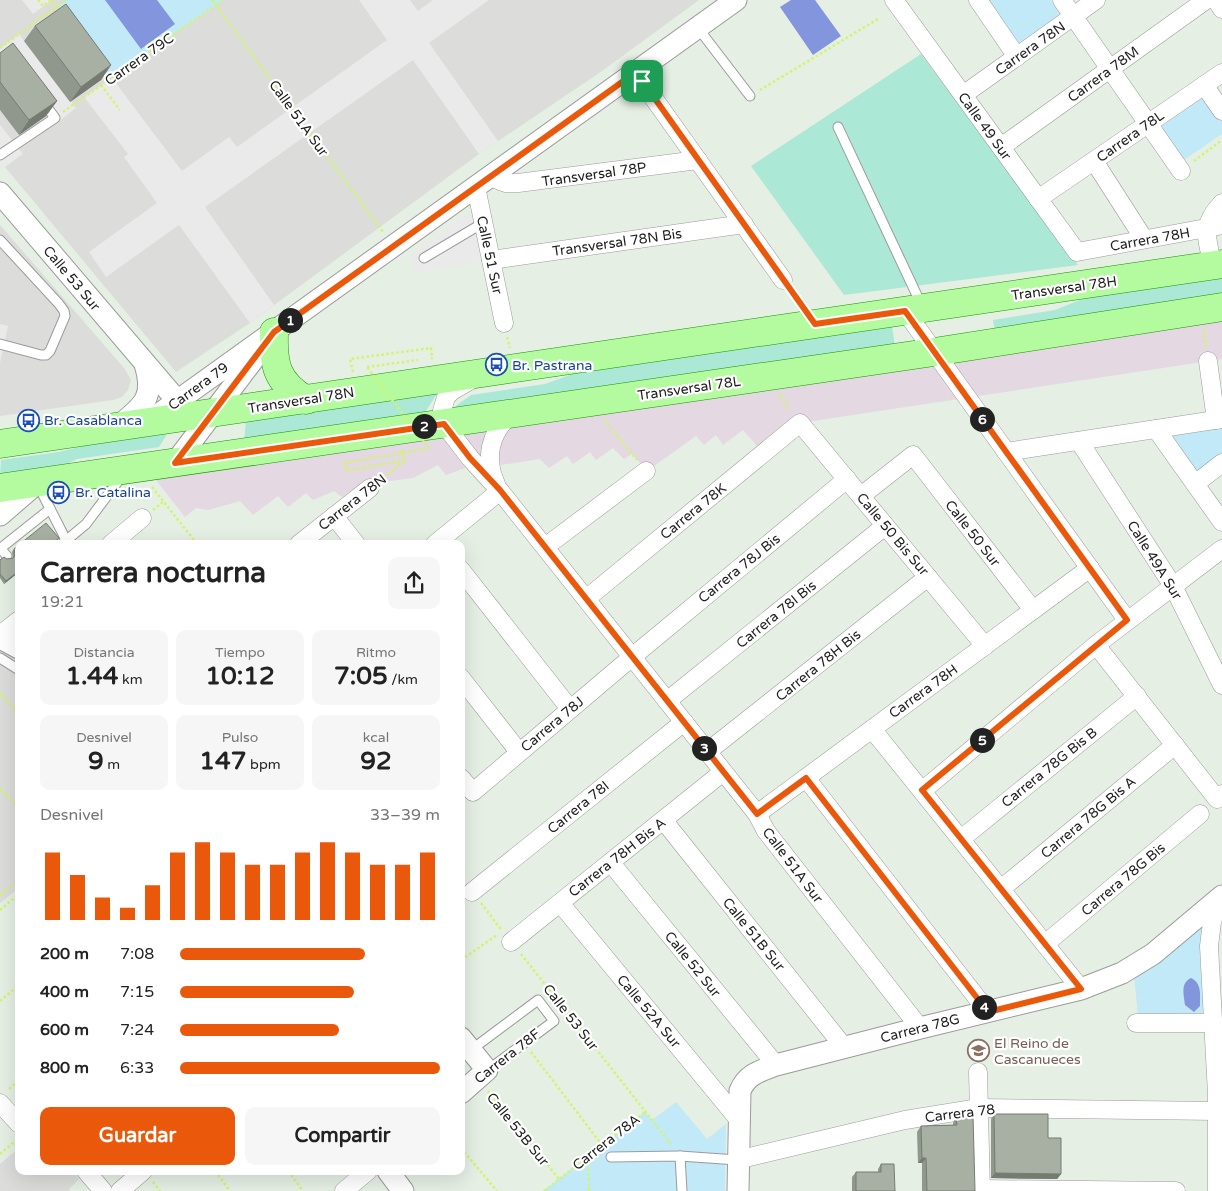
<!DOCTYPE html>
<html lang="es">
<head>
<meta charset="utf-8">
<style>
  body { margin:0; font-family:"Varela Round",sans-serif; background:#f6f6f6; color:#222; height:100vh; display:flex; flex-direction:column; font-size:19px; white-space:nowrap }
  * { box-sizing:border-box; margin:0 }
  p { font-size:16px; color:#767676 }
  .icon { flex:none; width:28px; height:28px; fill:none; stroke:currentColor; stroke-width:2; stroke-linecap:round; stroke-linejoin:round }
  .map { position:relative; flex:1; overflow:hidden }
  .sheet { position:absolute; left:15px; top:540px; width:450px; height:635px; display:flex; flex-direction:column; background:#fff; border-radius:10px; box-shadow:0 5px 20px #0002 }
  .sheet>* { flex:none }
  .pin { position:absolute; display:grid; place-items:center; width:42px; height:42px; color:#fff; margin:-21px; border-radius:10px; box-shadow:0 2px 8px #0006 }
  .km { position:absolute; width:25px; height:25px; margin:-12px; border-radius:50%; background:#222; color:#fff; font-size:14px; line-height:25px; text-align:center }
  .round { display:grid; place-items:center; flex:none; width:52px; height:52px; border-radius:10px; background:#f6f6f6 }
  .headline { display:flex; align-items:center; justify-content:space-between; height:85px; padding:0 25px }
  h1 { font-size:28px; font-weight:700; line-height:38px }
  .metrics { display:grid; grid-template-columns:repeat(3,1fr); gap:8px; height:85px; padding:5px 25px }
  .metrics div { display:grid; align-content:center; border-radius:10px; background:#f6f6f6; text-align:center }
  .metrics b { font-size:25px; font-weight:700 }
  .metrics small { font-size:14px; font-weight:400 }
  .metrics p { font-size:14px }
  .chart { height:140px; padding:10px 25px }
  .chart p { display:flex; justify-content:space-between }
  .chart svg { width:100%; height:90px; margin-top:5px; stroke:#ea580c; stroke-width:6 }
  .action { display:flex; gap:10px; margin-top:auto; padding:10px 25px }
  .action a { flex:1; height:58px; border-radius:10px; background:#ea580c; color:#fff; font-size:20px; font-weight:700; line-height:58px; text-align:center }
  .action a+a { background:#f6f6f6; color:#222 }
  ul { padding:0 25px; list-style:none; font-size:16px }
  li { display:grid; grid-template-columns:80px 60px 1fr; align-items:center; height:38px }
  li i { height:12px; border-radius:6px; background:#ea580c }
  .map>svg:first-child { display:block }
</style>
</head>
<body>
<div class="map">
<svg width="1222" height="1191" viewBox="0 0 1222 1191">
  <rect width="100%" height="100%" fill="#e5efe4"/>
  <!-- residential -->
  <g fill="#dcdcdb">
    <path d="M0 0H66L112 78 223 0H699L602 71 479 154 250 323 176 372 5 167 22 154 0 125Z"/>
    <path d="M0 225 124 368 131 380 128 390 122 397 113 400 0 416Z"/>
    <path d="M0 648 19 658V888L0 903Z"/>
    <path d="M19 1148V1171H72L79 1179 69 1189 70 1191H0V1164Z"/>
  </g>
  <!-- grass -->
  <g fill="#abe8d5">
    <path d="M921 54 1078 265 844 295 751 166Z"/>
    <path d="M1222 275V299L995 334 993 320 1055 310 1090 296Z"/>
    <path d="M892 326 895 347 453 408 471 395 545 384 595 366Z"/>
    <path d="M440 389 424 414 244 442 246 421Z"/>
    <path d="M167 434 159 447 77 459 58 468 0 477 1 460 59 452 83 446Z"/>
  </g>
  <!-- park -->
  <g fill="#c1e9f8">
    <path d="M66 0H223L112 78 114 81 58 6Z"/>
    <path d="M984 0H1051L1064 19 1019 50Z"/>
    <path d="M1203 94 1222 121V134L1184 160 1159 124Z"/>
    <path d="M1222 424V455L1196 474 1167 434Z"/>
    <path d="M1205 920C1197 951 1202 982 1205 1013L1138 1015 1134 976Z"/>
    <path d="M676 1102 707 1139 726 1124 725 1191H543L645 1112 652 1120Z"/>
  </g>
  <!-- pitch -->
  <g fill="#8395dc">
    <path d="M105 0H157L175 24 141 49Z"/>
    <path d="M791 0H815L841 36 813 55 780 7Z"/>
    <path d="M1191 978C1202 983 1200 995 1200 1006L1194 1012 1185 1005C1184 995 1180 983 1191 978Z"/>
  </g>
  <!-- parking -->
  <g fill="#eaeaea">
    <path d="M22 0H52L33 14Z"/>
    <path d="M359 0H410L418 11 433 0H489L429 43 498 141 479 154 413 60 205 207 274 305 250 323 179 225 106 277 89 252 157 203 124 157 128 154 84 97 112 78 182 171 229 137 237 147 387 40Z"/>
    <path d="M19 34 76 108 54 125 0 54V48Z"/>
    <path d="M0 125 23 154 0 170Z"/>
    <path d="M476 209 485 261 416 273 410 255Z"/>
    <path d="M0 324 8 326 0 363Z"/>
  </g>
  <!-- plaza -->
  <g fill="#e4d8e2">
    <path d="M1222 313V359L800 423H791L757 446 743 430 723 445 716 435 704 445 696 436 647 471 632 454 624 459 613 448 596 460 590 452 573 464 567 456 549 468 540 459 501 465 496 451 506 425Z"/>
    <path d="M487 424 482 463 456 428Z"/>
    <path d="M440 433 465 468 446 475 438 465 413 478 359 485 342 497 334 491 313 500 306 493 288 507 278 496 253 515 240 501 208 510 196 508 185 517 152 475Z"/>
  </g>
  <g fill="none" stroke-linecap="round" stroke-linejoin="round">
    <defs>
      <g id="service">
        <path d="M698 28 750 96"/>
        <path d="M838 127 921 304"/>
        <path d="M0 155 55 118 44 103"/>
        <path d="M0 240 59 304 64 311 65 316 50 351 46 355H41L0 344"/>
        <path d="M424 258 483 223"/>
        <path d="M39 487 66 540"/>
        <path d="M62 544 86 524 122 476"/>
        <path d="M0 548 7 556"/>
        <path d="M1 548 50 509"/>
        <path d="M0 658 19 670"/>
        <path d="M471 1050 538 1000 554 1021 488 1070"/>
        <path d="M680 1156 682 1191"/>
        <path d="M611 1157 680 1156 737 1160"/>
      </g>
      <g id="minor">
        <path d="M894 0 1077 252 1222 225"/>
        <path d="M978 0 1017 57"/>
        <path d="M1062 0 1181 171"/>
        <path d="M1216 0 1222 9"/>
        <path d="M635 72 783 280"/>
        <path d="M1204 85 1222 111"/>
        <path d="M963 95 1096 0"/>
        <path d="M1001 147 1206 0"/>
        <path d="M1094 161 1144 239"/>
        <path d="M490 177 506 183H518L698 160"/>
        <path d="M476 187 504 323"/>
        <path d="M1038 199 1222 73"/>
        <path d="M491 260 744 224"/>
        <path d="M1213 266C1207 238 1200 226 1222 203"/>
        <path d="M905 311 1127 620"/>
        <path d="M1208 361 1216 420"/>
        <path d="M473 379 452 391 446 397 442 411 444 424 470 458 500 491 757 814 766 831 920 1028"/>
        <path d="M1156 429 1222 522"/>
        <path d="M1079 441 1173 586 1222 685"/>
        <path d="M1006 452 1222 419"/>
        <path d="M496 484C484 458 490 433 511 414"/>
        <path d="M1195 484 1222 463"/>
        <path d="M861 496 913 455 1033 610"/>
        <path d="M334 516 356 544"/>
        <path d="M111 544 142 518"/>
        <path d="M299 544 370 488"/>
        <path d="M435 544 500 491"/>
        <path d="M545 547 646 471"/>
        <path d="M461 570 570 709"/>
        <path d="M586 599 800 423 985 646"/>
        <path d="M0 635 19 620"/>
        <path d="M1096 645 1217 799 1222 794"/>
        <path d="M461 678 519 752"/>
        <path d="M667 701 885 526"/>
        <path d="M872 729 1081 989"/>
        <path d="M707 752 928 577"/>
        <path d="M461 778 473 792 632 657 847 479"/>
        <path d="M806 778 988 1012"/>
        <path d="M922 791 1096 645 1222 549"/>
        <path d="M757 814 1090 568"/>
        <path d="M664 821 844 1047"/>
        <path d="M961 839 1137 696"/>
        <path d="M611 863 776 1065"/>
        <path d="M1001 889 1175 745"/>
        <path d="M472 892 684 722"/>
        <path d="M560 903 739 1120"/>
        <path d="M511 942 723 772"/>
        <path d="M1045 944 1200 814"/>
        <path d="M1136 1023H1214"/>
        <path d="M978 1072 981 1191"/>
        <path d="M0 1103 19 1124"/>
        <path d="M737 1160 905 1120 979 1108 1217 1111"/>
        <path d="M86 1171 103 1191"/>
        <path d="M981 1189 1176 1191"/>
        <path d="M120 1191 143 1171"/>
        <path d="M344 1191 368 1171"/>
        <path d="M1217 1191V1094L1209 946 1212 922 1220 898"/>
      </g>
      <g id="tertiary">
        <path d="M0 193 186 411"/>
        <path d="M148 422 736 0"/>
        <path d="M116 428C142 407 156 399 145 364"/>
        <path d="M175 463 262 348"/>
        <path d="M0 515 37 483"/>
        <path d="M0 638 19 648"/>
        <path d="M461 1038 487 1070 461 1093"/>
        <path d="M388 1171 403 1191"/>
        <path d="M738 1191 740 1091C747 1074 760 1071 776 1065L920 1028 1081 989 1122 973 1153 954 1222 896"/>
      </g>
      <g id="primary">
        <path d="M274 332C273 364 276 382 306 400"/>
        <path d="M0 444 1222 264"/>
        <path d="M0 488 934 352 1222 307"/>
      </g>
    </defs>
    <!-- service casing -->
    <use href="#service" stroke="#9b9b9b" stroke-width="11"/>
    <!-- minor casing -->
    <use href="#minor" stroke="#9b9b9b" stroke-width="19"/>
    <!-- tertiary casing -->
    <use href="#tertiary" stroke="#9b9b9b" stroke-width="23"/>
    <!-- primary casing -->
    <use href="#primary" stroke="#189403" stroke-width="29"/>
    <!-- path -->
    <g stroke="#cff66d" stroke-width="2.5" stroke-dasharray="2.5 2.5" stroke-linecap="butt">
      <path d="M38 0 43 6 51 0 60 12"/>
      <path d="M212 0 383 232"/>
      <path d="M0 48 66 0"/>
      <path d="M101 85 120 110"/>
      <path d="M760 90 878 19"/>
      <path d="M63 112 223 0"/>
      <path d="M1194 161 1222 140"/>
      <path d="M791 291 801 305"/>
      <path d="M1204 330 1206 347"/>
      <path d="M507 337 510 348"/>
      <path d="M367 367 418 360"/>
      <path d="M353 372 350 359 431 348 432 358H431"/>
      <path d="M779 394 790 410"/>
      <path d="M604 420 637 460"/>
      <path d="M401 450 405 460"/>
      <path d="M344 463 346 471 405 460"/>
      <path d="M383 478 404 461"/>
      <path d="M152 487 197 544"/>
      <path d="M153 510 163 502"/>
      <path d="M0 693 19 714"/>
      <path d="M0 788 19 809"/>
      <path d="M0 895 19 879"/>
      <path d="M481 903 502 931"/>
      <path d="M0 910 19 894"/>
      <path d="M521 954 671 1144"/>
      <path d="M461 960 497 935"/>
      <path d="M0 1001 19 985"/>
      <path d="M531 1052 602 1145"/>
      <path d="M9 1089 19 1080"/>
      <path d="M488 1091 559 1179"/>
      <path d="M461 1148 497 1191"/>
      <path d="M0 1154 18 1139"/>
      <path d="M215 1171 230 1191"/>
      <path d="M288 1171 303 1191"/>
      <path d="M153 1182 160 1191"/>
      <path d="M544 1191 645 1112"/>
      <path d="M589 1191 588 1157H600"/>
    </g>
    <!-- service -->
    <use href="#service" stroke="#fff" stroke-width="9"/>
    <!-- minor -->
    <use href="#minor" stroke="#fff" stroke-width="18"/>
    <!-- tertiary -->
    <use href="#tertiary" stroke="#fff" stroke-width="21"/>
    <!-- primary -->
    <use href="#primary" stroke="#b4fa9e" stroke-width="28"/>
    <!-- path-bridge -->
    <path stroke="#cff66d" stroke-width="2.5" stroke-dasharray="2.5 2.5" stroke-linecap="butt" d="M344 463 429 448 367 367"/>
  </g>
  <!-- wall -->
  <g fill="#90978c">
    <path d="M35 26 111 65 101 80 70 102 24 41Z"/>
    <path d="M0 53 57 101 46 116 19 135 0 110Z"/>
    <path d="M14 549 19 572 4 584 0 578V560L12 558H13L12 552Z"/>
    <path d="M994 1114 1048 1138 1061 1174 1057 1179 991 1178V1119Z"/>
    <path d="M956 1117 975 1191H922V1163H918L917 1132 921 1126 953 1125V1123Z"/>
    <path d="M881 1164 895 1191H852V1177L856 1172H878V1169Z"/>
  </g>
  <!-- shaded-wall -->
  <g fill="#767b72">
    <path d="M111 65 101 80 70 102 81 87Z"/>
    <path d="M57 101 46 116 19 135 29 120Z"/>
    <path d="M19 571V572L4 584 6 581Z"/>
    <path d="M922 1158H926L922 1163H918Z"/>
    <path d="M995 1173 1061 1174 1057 1179 991 1178Z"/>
  </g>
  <!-- building -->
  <g fill="#a8b0a3" stroke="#767b72">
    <path d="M66 4 111 65 81 87 35 26Z"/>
    <path d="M13 43 57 101 29 120 0 82V53Z"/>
    <path d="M46 523 59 538 52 544H20Z"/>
    <path d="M19 545V571L6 581 0 574V560L4 557 7 559 13 558 15 555 14 549Z"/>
    <path d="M994 1114H1048V1138H1061V1174L995 1173Z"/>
    <path d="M973 1115 975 1191H927L926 1158H922L921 1126 957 1125 956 1117Z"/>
    <path d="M881 1164H894L895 1191H856V1172H881Z"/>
  </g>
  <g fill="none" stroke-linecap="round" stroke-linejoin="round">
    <defs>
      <path id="route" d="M636 72 815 324 905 311 1127 620 922 790 1081 989 988 1012 806 778 757 814 500 490 470 458 444 424 175 463 274 332Z"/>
    </defs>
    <!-- route casing -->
    <use href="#route" stroke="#fff" stroke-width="10"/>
    <!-- route -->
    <use href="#route" stroke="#ea580c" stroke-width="6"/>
  </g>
  <!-- icons -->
  <defs>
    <symbol id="bus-ring" viewBox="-11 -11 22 22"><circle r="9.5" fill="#fff" stroke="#1a4fb4" stroke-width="1.5"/><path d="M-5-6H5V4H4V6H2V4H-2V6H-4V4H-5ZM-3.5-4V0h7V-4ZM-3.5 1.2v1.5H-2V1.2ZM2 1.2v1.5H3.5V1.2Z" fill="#1a4fb4"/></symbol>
    <symbol id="university-ring" viewBox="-11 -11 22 22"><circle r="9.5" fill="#fff" stroke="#8d6e63" stroke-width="1.5"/><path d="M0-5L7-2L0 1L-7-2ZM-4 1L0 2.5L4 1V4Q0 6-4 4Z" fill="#8d6e63"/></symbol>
  </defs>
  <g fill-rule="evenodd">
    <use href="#bus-ring" x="484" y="352" width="25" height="25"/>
    <use href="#bus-ring" x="16" y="408" width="25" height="25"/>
    <use href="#bus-ring" x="46" y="480" width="25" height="25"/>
    <use href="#university-ring" x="966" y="1038" width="25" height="25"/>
  </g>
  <g text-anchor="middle" stroke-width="4.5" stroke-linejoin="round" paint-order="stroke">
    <!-- street labels -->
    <g font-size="14" fill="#1e1e1e" stroke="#fff">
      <text transform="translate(1030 48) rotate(-35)" y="5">Carrera 78N</text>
      <text transform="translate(139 59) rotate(-35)" y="5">Carrera 79C</text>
      <text transform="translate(1103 74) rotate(-36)" y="5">Carrera 78M</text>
      <text transform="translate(299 118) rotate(54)" y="5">Calle 51A Sur</text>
      <text transform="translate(985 126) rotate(54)" y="5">Calle 49 Sur</text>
      <text transform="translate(1130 136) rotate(-35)" y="5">Carrera 78L</text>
      <text transform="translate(594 174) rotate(-8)" y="5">Transversal 78P</text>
      <text transform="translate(1150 239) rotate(-10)" y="5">Carrera 78H</text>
      <text transform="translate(617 242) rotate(-8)" y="5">Transversal 78N Bis</text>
      <text transform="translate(490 255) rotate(78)" y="5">Calle 51 Sur</text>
      <text transform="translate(72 278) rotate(50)" y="5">Calle 53 Sur</text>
      <text transform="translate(1064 288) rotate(-8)" y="5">Transversal 78H</text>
      <text transform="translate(198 386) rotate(-36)" y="5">Carrera 79</text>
      <text transform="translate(689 388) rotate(-8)" y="5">Transversal 78L</text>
      <text transform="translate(301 400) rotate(-9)" y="5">Transversal 78N</text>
      <text transform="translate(352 502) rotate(-38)" y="5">Carrera 78N</text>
      <text transform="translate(693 511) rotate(-39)" y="5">Carrera 78K</text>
      <text transform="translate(973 533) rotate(52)" y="5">Calle 50 Sur</text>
      <text transform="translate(893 534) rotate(50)" y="5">Calle 50 Bis Sur</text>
      <text transform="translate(1155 560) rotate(58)" y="5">Calle 49A Sur</text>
      <text transform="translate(739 568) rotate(-39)" y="5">Carrera 78J Bis</text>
      <text transform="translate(776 614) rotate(-39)" y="5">Carrera 78I Bis</text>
      <text transform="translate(818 665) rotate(-39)" y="5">Carrera 78H Bis</text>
      <text transform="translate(923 691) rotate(-36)" y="5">Carrera 78H</text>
      <text transform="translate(552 724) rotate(-40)" y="5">Carrera 78J</text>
      <text transform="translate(1049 767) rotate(-39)" y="5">Carrera 78G Bis B</text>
      <text transform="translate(578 807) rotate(-39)" y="5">Carrera 78I</text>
      <text transform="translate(1088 817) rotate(-40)" y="5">Carrera 78G Bis A</text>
      <text transform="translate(617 857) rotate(-38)" y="5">Carrera 78H Bis A</text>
      <text transform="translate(793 865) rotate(53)" y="5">Calle 51A Sur</text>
      <text transform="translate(1123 879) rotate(-40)" y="5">Carrera 78G Bis</text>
      <text transform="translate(754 934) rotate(51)" y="5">Calle 51B Sur</text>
      <text transform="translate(693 964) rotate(51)" y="5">Calle 52 Sur</text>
      <text transform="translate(649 1011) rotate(50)" y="5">Calle 52A Sur</text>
      <text transform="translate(571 1017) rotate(52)" y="5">Calle 53 Sur</text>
      <text transform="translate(920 1028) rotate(-14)" y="5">Carrera 78G</text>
      <text transform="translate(507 1056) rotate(-38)" y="5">Carrera 78F</text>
      <text transform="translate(960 1113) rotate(-7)" y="5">Carrera 78</text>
      <text transform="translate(518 1129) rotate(51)" y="5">Calle 53B Sur</text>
      <text transform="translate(606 1142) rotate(-38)" y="5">Carrera 78A</text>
    </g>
    <!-- transit labels -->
    <g font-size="14" fill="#164399" stroke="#fff" text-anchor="start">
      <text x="512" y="370">Br. Pastrana</text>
      <text x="44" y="425">Br. Casablanca</text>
      <text x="75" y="497">Br. Catalina</text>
    </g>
    <!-- education labels -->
    <g font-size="14" fill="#785e54" stroke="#fff" text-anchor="start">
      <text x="994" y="1048">El Reino de<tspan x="994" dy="16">Cascanueces</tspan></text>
    </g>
  </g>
</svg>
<div class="pin" style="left:642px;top:81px;background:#1e9e55"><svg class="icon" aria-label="arrive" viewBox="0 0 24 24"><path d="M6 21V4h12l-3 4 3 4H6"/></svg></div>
<b class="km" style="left:290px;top:320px">1</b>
<b class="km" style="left:424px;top:426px">2</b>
<b class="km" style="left:704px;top:748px">3</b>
<b class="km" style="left:984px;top:1007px">4</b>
<b class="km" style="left:982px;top:740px">5</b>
<b class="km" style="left:982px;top:419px">6</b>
<section class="sheet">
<div class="headline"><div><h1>Carrera nocturna</h1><p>19:21</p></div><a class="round"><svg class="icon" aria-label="share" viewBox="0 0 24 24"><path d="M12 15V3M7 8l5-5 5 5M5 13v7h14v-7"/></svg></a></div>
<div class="metrics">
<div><p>Distancia</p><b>1.44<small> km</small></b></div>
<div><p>Tiempo</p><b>10:12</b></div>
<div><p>Ritmo</p><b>7:05<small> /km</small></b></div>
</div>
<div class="metrics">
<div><p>Desnivel</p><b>9<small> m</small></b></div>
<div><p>Pulso</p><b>147<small> bpm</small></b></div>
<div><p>kcal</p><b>92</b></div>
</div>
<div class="chart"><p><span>Desnivel</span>33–39 m</p>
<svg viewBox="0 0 160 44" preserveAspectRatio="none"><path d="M5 44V11M15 44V22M25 44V33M35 44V38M45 44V27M55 44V11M65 44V6M75 44V11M85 44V17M95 44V17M105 44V11M115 44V6M125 44V11M135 44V17M145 44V17M155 44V11"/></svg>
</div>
<ul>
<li><b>200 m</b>7:08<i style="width:71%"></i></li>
<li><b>400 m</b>7:15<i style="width:67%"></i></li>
<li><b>600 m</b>7:24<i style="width:61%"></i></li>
<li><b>800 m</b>6:33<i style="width:100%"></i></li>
</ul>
<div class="action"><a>Guardar</a><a>Compartir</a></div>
</section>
</div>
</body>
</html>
